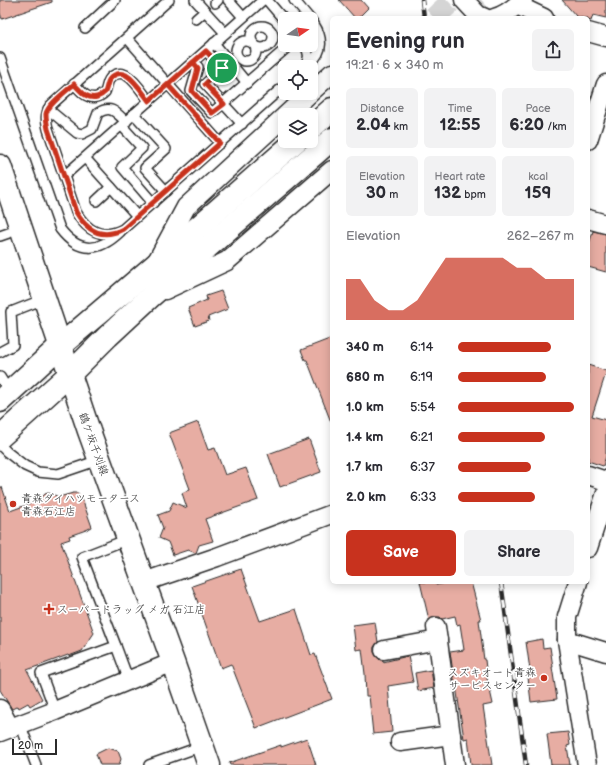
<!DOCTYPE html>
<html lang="en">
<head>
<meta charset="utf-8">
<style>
  body { margin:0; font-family:"Balsamiq Sans","Klee One",sans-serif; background:#f2f2f3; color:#2b2b33; height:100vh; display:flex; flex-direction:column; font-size:15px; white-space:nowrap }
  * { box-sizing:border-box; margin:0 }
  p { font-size:13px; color:#7c7c81 }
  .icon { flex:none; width:22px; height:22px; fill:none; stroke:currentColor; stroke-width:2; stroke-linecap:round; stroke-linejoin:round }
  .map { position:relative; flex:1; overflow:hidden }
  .panel { position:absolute; left:330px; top:16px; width:260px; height:568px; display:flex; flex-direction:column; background:#fff; border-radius:6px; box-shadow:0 2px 10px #0003 }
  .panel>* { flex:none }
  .needle { width:26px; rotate:77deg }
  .tools { position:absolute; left:278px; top:12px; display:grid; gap:8px }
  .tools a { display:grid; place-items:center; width:40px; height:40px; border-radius:6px; background:#fff; box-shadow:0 2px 10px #0003; font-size:20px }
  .scale { position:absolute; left:12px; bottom:10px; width:45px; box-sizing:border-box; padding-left:4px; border:2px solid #2b2b2b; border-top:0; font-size:11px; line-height:14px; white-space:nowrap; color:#2b2b2b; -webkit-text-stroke:3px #fff; paint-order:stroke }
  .pin { position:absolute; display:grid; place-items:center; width:34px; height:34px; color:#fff; margin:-17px; border:2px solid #fff; border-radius:50%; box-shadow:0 1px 4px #0007 }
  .round { display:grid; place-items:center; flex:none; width:42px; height:42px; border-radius:6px; background:#f2f2f3 }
  .headline { display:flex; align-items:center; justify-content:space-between; height:68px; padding:0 16px }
  h1 { font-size:22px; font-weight:800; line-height:30px }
  .figures { display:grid; grid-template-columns:repeat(3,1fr); gap:6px; height:68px; padding:4px 16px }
  .figures div { display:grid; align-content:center; border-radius:6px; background:#f2f2f3; text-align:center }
  .figures b { font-size:17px; font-weight:800 }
  .figures small { font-size:11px; font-weight:400 }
  .figures p { font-size:11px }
  .chart { height:112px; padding:8px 16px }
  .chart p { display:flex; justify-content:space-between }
  .chart svg { width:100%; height:72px; margin-top:4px; fill:#c8321e; opacity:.7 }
  .cta { display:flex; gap:8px; margin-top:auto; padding:8px 16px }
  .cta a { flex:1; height:46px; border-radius:6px; background:#c8321e; color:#fff; font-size:16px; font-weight:800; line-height:46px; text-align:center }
  .cta a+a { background:#f2f2f3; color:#2b2b33 }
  ul { padding:0 16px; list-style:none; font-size:13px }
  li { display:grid; grid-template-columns:64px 48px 1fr; align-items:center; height:30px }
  li i { height:10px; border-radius:5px; background:#c8321e }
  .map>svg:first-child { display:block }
</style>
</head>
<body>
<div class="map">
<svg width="606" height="765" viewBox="0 0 606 765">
  <rect width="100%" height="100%" fill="#fff"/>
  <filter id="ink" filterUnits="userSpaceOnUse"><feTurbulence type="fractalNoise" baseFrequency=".025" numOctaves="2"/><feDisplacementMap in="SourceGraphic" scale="8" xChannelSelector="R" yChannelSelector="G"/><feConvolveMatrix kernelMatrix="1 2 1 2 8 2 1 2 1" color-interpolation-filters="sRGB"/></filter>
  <g filter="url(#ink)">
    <!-- building -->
    <g fill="#e7ada3" stroke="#2b2b2b">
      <path d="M0 0H52V2L2 19 0 13Z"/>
      <path d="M339 0H361L368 8 358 18H355Z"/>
      <path d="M562 0H606V18L593 15 591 21 588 20V18H583L576 16Z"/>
      <path d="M593 231 606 234V272L588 267V247Z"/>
      <path d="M221 291 228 309 208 317 209 321 195 326 188 308 207 300 206 296Z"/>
      <path d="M332 338V422H331L307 360H305L301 350Z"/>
      <path d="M588 365 606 371V373L592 416 606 420V456L603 466 588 461Z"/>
      <path d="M198 422 208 450 215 448 225 475 246 468 258 500 205 519 213 541 199 545 196 553 188 550 173 555 168 542 159 538 163 528 158 515 169 511 173 502 187 508 182 493 190 489 169 433Z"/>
      <path d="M309 439 321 472 280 487 268 454Z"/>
      <path d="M0 487H2L10 511 40 500 42 497 45 494 48 493 52 494 59 497 73 493H78L81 496 92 527 86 530 69 536 70 539 61 542 94 633 82 651 69 656 68 655 27 670 42 699 30 706 28 703 19 708 18 706 12 709 0 690Z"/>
      <path d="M241 569 260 621 296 609 311 655 315 654 332 699 256 728 231 664 221 668 192 586Z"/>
      <path d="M420 582H435L436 585 451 582H471L481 620H479L484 660H485L488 686H489L493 704 483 706 492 765H471L468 738 464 739 456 686H455L450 652 464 650 460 624 457 625 455 616 442 619 440 617H434L429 620Z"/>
      <path d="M375 622 378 642 374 647V652L376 656 380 660H383V662L408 656 413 682 388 686 392 732 373 734 369 696H366L365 674 362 649 356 650 353 625Z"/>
      <path d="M542 639 543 648 550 647 553 667H552L557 699 531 702 528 677H531L526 642Z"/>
      <path d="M431 670 434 688 418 691 415 673Z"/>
      <path d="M568 732 570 745 567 746 570 765H551L547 734Z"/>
      <path d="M307 738 316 765H230L229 763 281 745V747Z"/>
      <path d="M108 748 118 751 121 759 119 765H100L96 754Z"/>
    </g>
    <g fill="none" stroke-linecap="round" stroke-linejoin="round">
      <!-- tertiary-tunnel -->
      <g stroke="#d5d5d5" stroke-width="22" stroke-dasharray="22 11" stroke-linecap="butt">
        <path d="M434 18 453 0"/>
        <path d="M468 18 488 0"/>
      </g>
      <defs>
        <g id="service">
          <path d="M169 0 50 106C45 115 46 120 48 129L76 212C87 231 102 240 123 229L285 85"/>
          <path d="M195 0 225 33"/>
          <path d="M228 0 243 17"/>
          <path d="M267 0 285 21"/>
          <path d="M294 0 310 19"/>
          <path d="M215 3 218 0"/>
          <path d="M196 19 205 11"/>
          <circle cx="262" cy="37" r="11"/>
          <path d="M85 28 115 0"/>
          <path d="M127 38 220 143"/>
          <circle cx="246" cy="51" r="10"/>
          <path d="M214 43 247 83"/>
          <path d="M305 45C309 54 310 58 305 66"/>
          <path d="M206 51 222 68 205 84 242 124"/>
          <path d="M0 58 60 229C79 254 99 252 120 232"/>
          <path d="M193 62 198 67 191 91 212 113 290 45"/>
          <path d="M305 67C308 64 312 62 315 58 325 46 320 31 311 20"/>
          <path d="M74 84C81 91 87 100 97 97 101 96 103 94 105 92 107 88 107 83 109 80 113 74 120 72 126 75 135 80 143 93 149 101"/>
          <path d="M48 109 77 133 82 134 92 129 98 113C111 105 116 112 126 122"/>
          <path d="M134 114 166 149 145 168 166 191"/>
          <path d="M122 126 142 148 122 167 153 203"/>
          <path d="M85 158 137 216"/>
          <path d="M64 176 263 0"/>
          <path d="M96 201 111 187"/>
          <path d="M0 236 20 229"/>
          <path d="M0 352 13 345 11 312 44 299"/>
          <path d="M0 377 10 393"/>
          <path d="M0 445 7 452 25 466 38 472 58 474 99 460"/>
          <path d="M116 646 129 681"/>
          <path d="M55 711 41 673 116 646 82 557 128 539"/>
          <path d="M20 724 36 765"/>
          <path d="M149 765 202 746"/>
        </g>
        <g id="minor">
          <path d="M464 0 478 15 485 18"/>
          <path d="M517 5 544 18"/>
          <path d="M494 18C504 16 515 7 523 0"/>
          <path d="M588 32 606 37"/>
          <path d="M311 92 332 73"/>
          <path d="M286 115 310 93"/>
          <path d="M588 140 606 84"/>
          <path d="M588 219 606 224"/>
          <path d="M158 259 186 207 285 116"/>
          <path d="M165 290 227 261 332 170"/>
          <path d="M588 475 606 481"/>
          <path d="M588 548 606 493"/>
          <path d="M144 582 217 557 332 514"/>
          <path d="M578 582 567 617V640L587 765"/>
          <path d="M436 627 455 765"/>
          <path d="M567 640 606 652"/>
          <path d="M384 650 438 640"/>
          <path d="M0 709 10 728"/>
          <path d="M0 732 55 711 173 662"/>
          <path d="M400 742 451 735"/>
        </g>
        <g id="tertiary">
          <path d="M311 128 332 109"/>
          <path d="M0 401 60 346 155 265 296 141"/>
          <path d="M0 437 69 375 108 336 150 297 332 139"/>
        </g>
        <path id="secondary" d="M0 166 89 431 173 662 209 765"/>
      </defs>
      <!-- service casing -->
      <use href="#service" stroke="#2b2b2b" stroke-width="12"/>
      <!-- minor casing -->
      <use href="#minor" stroke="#2b2b2b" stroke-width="21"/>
      <!-- tertiary casing -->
      <use href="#tertiary" stroke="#2b2b2b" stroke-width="25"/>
      <!-- secondary casing -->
      <use href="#secondary" stroke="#2b2b2b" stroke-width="25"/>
      <!-- service -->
      <use href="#service" stroke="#fff" stroke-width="9"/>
      <!-- minor -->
      <use href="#minor" stroke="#fff" stroke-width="18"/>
      <!-- tertiary -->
      <use href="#tertiary" stroke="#fff" stroke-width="22"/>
      <!-- secondary -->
      <use href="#secondary" stroke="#fff" stroke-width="22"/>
      <defs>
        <g id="rail">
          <path d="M422 0 424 18"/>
          <path d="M501 582 526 765"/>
        </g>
      </defs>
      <!-- rail casing -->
      <use href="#rail" stroke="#2b2b2b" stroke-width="4.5"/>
      <!-- rail -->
      <use href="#rail" stroke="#fff" stroke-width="3" stroke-dasharray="9" stroke-linecap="butt"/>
    </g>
  </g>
  <g fill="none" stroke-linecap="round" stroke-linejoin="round" filter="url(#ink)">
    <defs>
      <path id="route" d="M222 68 206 51 149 101C143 93 135 80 126 75 120 72 113 74 109 80 107 83 107 88 105 92 103 94 101 96 97 97 87 100 81 91 74 84 67 91 48 104 46 114 46 119 47 124 48 129L76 212C87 231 102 240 123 229L220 143 168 85 193 62 198 68 192 91 212 113 224 104 205 84 222 68"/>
    </defs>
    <!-- route casing -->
    <use href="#route" stroke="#fff" stroke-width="8"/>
    <!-- route -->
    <use href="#route" stroke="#c8321e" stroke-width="5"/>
  </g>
  <!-- markers -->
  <g fill="#c8321e" stroke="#fff" stroke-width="1.5">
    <circle cx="13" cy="504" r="4"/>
    <path d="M47 603h4v4h4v4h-4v4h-4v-4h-4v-4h4z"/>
    <circle cx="544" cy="678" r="4"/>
  </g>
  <g text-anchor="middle" stroke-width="3.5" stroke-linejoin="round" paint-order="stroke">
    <!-- street labels -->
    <g font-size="11" fill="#2b2b2b" stroke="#fff">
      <text transform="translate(94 444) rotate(70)" y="4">鶴ケ坂千刈線</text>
    </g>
    <!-- poi labels -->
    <g font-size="11" fill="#2b2b2b" stroke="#fff" text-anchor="start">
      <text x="21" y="502">青森ダイハツモータース<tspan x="21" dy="13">青森石江店</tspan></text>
      <text x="57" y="613">スーパードラッグ メガ 石江店</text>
      <text x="536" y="676" text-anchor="end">スズキオート青森<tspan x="536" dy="13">サービスセンター</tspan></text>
    </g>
  </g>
</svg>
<div class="tools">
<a><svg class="needle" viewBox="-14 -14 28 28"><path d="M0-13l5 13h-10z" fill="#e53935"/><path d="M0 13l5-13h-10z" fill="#7c7c81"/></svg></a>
<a><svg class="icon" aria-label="locate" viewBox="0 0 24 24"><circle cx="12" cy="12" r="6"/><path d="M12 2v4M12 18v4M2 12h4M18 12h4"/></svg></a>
<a><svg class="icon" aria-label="layers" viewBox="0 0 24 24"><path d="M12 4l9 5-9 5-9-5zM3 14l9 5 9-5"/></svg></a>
</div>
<div class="scale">20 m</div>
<div class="pin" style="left:222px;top:68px;background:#1e9e55"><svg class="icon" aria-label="arrive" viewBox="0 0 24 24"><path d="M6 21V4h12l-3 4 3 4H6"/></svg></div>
<section class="panel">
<div class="headline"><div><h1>Evening run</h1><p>19:21 · 6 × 340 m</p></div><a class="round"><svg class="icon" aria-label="share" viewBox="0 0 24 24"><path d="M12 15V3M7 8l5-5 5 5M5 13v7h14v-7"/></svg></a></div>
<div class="figures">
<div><p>Distance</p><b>2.04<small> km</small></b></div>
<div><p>Time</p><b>12:55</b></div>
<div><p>Pace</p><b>6:20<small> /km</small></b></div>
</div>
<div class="figures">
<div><p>Elevation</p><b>30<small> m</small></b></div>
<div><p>Heart rate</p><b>132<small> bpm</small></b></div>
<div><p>kcal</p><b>159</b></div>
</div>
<div class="chart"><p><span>Elevation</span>262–267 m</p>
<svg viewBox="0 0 160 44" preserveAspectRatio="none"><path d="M0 44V19L10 19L20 32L30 38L40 38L50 32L60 19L70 6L80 6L90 6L100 6L110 6L120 12L130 12L140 19L150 19L160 19V44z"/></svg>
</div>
<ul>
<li><b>340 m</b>6:14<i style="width:80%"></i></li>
<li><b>680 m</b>6:19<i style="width:76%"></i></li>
<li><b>1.0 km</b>5:54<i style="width:100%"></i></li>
<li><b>1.4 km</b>6:21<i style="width:75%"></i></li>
<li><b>1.7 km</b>6:37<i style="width:63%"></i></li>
<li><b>2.0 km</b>6:33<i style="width:66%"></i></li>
</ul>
<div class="cta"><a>Save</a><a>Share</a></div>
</section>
</div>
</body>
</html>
